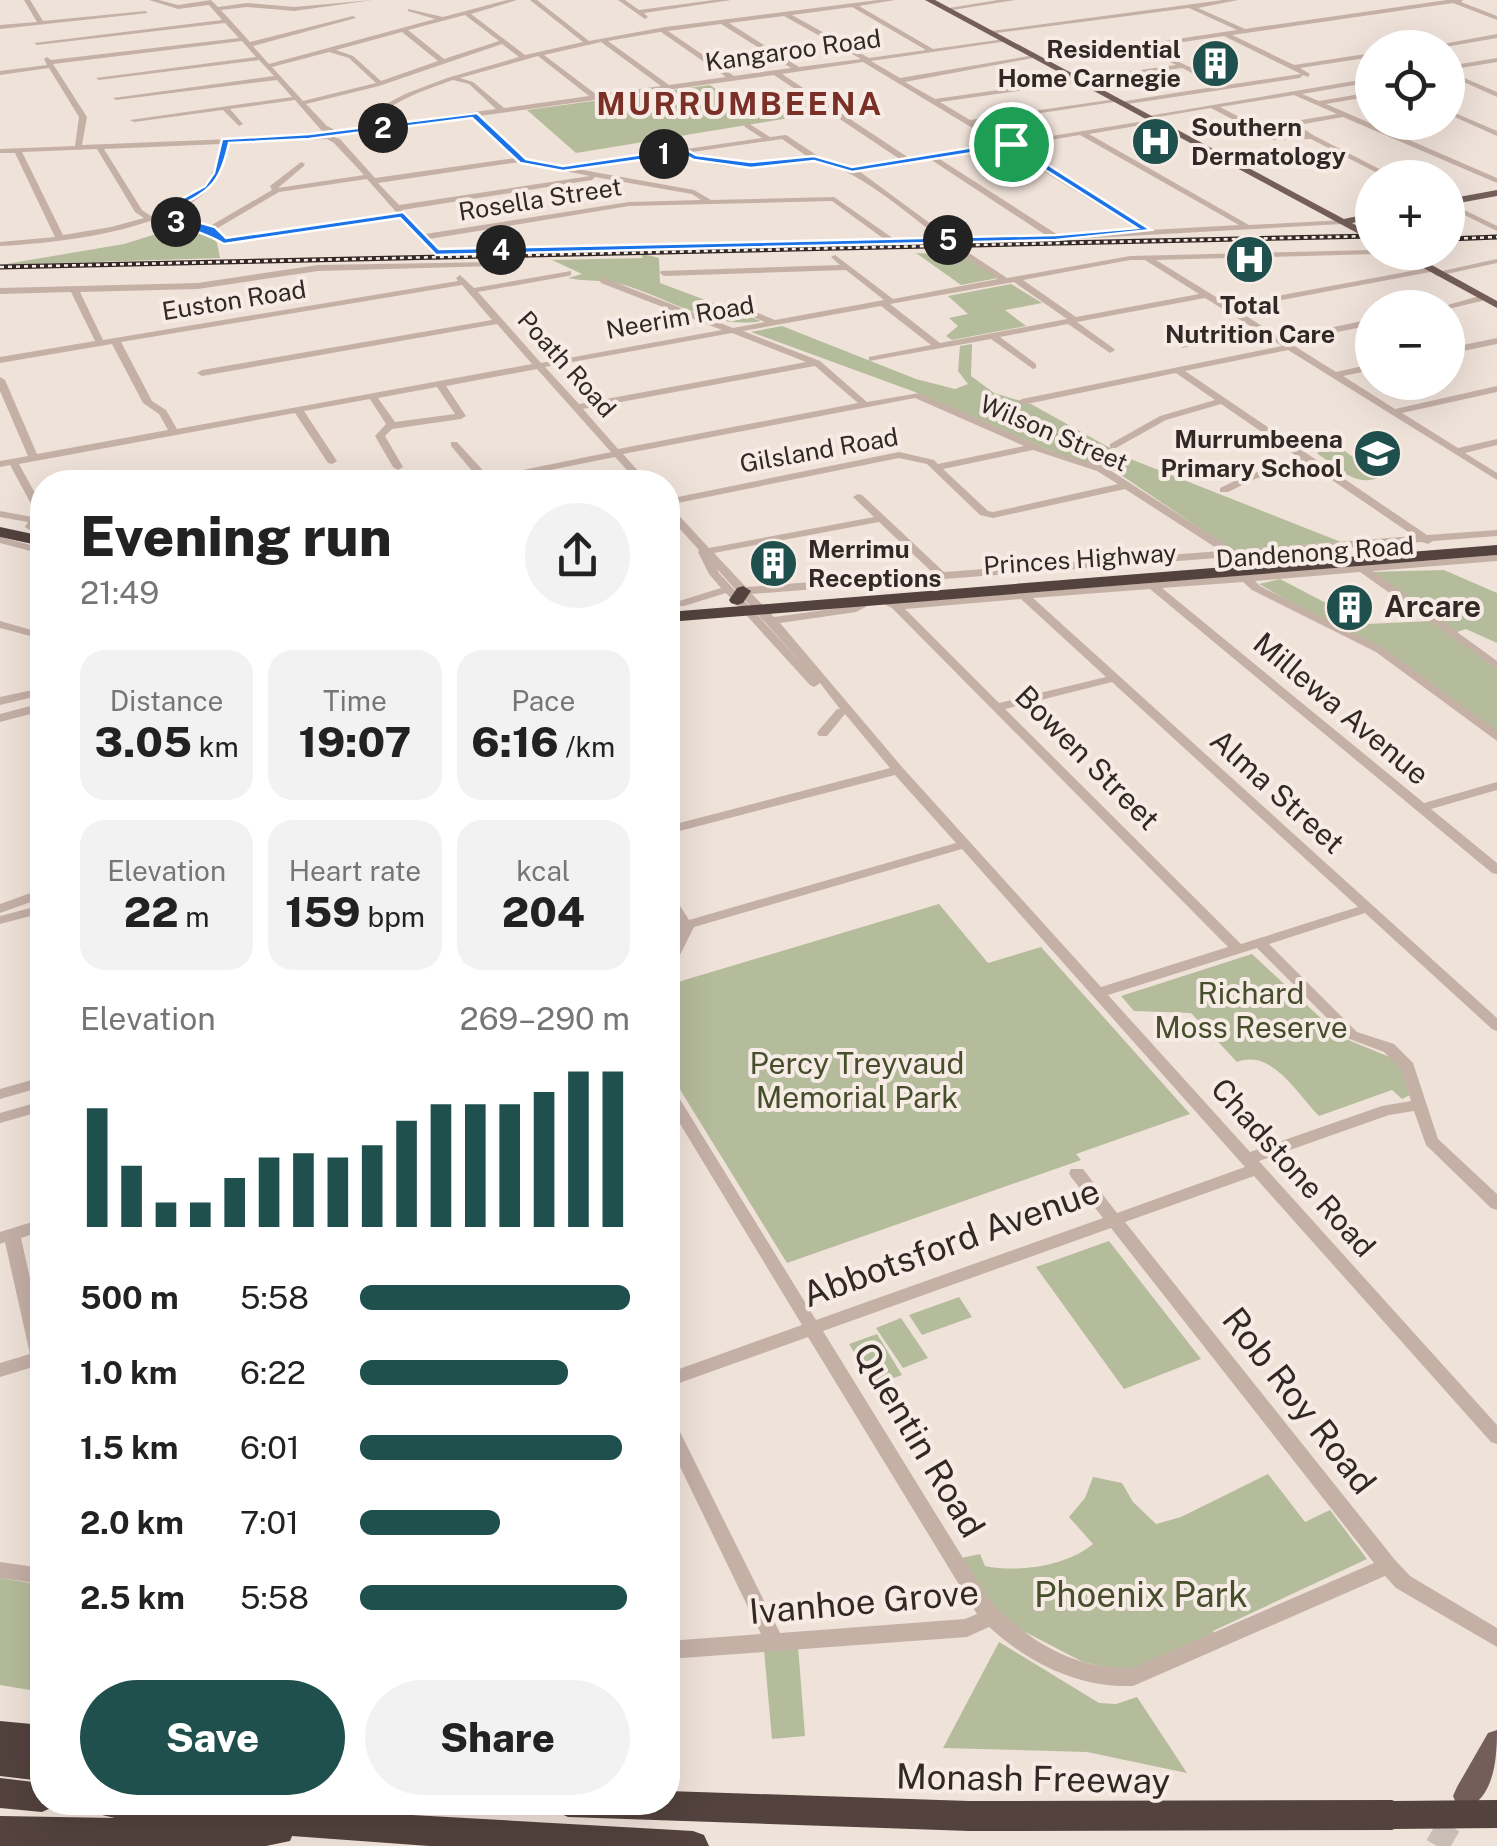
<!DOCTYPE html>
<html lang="en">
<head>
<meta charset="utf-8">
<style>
  body { margin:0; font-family:"Public Sans",sans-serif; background:#f2f2f2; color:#222; height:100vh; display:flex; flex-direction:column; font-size:38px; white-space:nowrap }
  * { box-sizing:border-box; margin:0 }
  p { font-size:32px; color:#767676 }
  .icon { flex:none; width:55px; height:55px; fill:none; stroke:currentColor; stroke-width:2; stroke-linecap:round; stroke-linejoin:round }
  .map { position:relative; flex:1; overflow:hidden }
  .details { position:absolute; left:30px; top:470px; width:650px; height:1345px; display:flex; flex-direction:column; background:#fff; border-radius:40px; box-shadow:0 10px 40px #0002 }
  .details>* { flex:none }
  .controls { position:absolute; left:1355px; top:30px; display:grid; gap:20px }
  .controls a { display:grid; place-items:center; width:110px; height:110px; border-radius:50%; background:#fff; box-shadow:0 10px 40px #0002; font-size:50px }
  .pin { position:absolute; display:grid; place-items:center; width:85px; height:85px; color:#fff; margin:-42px; border:5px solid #fff; border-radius:50%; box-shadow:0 2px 10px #0007 }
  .km { position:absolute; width:50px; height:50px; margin:-25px; border-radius:50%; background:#222; color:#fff; font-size:28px; line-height:50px; text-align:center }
  .round { display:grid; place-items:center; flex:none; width:105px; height:105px; border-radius:52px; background:#f2f2f2 }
  .head { display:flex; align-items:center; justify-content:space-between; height:170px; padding:0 50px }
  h1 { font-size:55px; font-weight:800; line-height:75px }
  .metrics { display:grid; grid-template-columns:repeat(3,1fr); gap:15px; height:170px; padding:10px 50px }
  .metrics div { display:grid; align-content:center; border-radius:25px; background:#f2f2f2; text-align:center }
  .metrics b { font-size:42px; font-weight:800 }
  .metrics small { font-size:28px; font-weight:400 }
  .metrics p { font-size:28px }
  .chart { height:280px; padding:20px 50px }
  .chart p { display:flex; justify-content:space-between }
  .chart svg { width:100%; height:180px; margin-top:10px; stroke:#20504d; stroke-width:6 }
  .action { display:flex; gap:20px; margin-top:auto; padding:20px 50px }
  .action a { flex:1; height:115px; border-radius:60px; background:#20504d; color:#fff; font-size:40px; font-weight:800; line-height:115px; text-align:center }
  .action a+a { background:#f2f2f2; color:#222 }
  ul { padding:0 50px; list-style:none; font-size:32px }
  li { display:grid; grid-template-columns:160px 120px 1fr; align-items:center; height:75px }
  li i { height:25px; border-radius:12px; background:#20504d }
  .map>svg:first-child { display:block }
</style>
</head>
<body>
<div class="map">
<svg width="1497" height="1846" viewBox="0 0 1497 1846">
  <rect width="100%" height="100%" fill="#efe2d9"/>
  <!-- green -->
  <g fill="#b5bc9b">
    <path d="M710 85 736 103 799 94 826 112 576 153 527 110Z"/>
    <path d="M182 226 207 230 217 243 220 258 0 265 124 244Z"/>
    <path d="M640 253 659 258 660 283 761 321C714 330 669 298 624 285 604 279 588 282 568 278L582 274 552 260 643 258Z"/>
    <path d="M916 253 968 256 998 278 961 285Z"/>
    <path d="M1011 284 1042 303 1005 310 1026 326 952 340 946 336 958 326 949 318 968 314 948 296Z"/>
    <path d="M782 326 916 379 955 389 968 384 958 371 960 346 972 344 971 376 994 393 1031 404 1128 458 1341 542 1232 550 1115 471 1058 454 915 392 751 332Z"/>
    <path d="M1329 447 1342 449 1380 477C1356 488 1338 468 1318 454L1317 450Z"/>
    <path d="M1444 570 1497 593V643L1466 629 1454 633 1369 572Z"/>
    <path d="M1280 579 1366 624 1432 621 1497 669V733L1423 677 1259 584Z"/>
    <path d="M939 904 988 963 1041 947 1190 1114 1076 1154 1081 1160 787 1263 668 1070V985Z"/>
    <path d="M1252 954 1341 1037 1392 1058 1401 1067 1410 1095 1402 1099 1392 1090 1319 1116C1296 1092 1272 1049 1237 1062L1191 1013 1134 1011 1121 996Z"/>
    <path d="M1109 1241 1201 1359 1124 1389 1036 1267Z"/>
    <path d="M959 1297 972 1317 922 1335 909 1315Z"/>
    <path d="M901 1318 928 1358 903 1368 876 1328Z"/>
    <path d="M877 1334 902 1375 874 1385 849 1344Z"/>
    <path d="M1268 1474 1305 1522 1330 1510 1367 1559 1213 1631 1216 1638 1134 1674 1083 1662 994 1616 957 1559 980 1554 985 1566C1018 1573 1067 1566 1093 1544L1069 1517 1085 1498 1093 1477 1122 1483 1133 1502 1156 1524 1181 1517Z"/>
    <path d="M0 1578 42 1585V1692L0 1685Z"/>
    <path d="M999 1642 1099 1703 1116 1704 1137 1697 1187 1773 1087 1752 943 1748Z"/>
    <path d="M798 1646 805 1736 772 1739 764 1650Z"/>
  </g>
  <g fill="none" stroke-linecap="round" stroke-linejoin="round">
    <!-- major-tunnel -->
    <path stroke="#c9bdb5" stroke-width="24" stroke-dasharray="24 12" stroke-linecap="butt" d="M1437 1846 1459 1808"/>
    <!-- minor -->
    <g fill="#c5b0a6" fill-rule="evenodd">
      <path d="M24 0H30L43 21 145 11 148 13 0 29V25L37 22Z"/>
      <path d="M149 0H159L178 5 211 0 218 7 247 3 294 7 373 0 294 11 247 7 221 10 250 42 353 16 356 18 253 46 269 64 435 19 408 11V9L443 17 507 0H517L471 14 525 55 583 42 530 0H537L589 41 665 27 878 0H895L859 6 933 49 1005 39 1008 41 871 61 900 78 1035 55 1038 57 905 82 935 99 1176 65 1141 48 1041 62 1038 60 1237 30 1189 8 989 34 991 31 1223 0H1238L1198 8 1245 29 1447 0H1463L1461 2 1497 16V20L1453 3 1232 35 1294 65 1372 53V57L1300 68 1310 74 1308 77 1303 75 1300 78 1121 105 1119 102 1219 86 1182 68 940 102 970 120 1116 99 1114 102 975 123 1008 143 1157 119V123H1154L1089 134 1249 225 1345 220V224H1342L1056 240 436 254 432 252 436 250 884 239 832 201 629 206 429 239 433 244 429 246 401 218 225 244 209 231 184 228 162 217C110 236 55 243 0 246V242L55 237 15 153H0V149L75 146 79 117 49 68 0 75V71L47 65 44 59 47 57 51 60 239 38 225 23 37 45 34 43 222 20 209 5 178 9ZM852 7 926 50 869 58 792 15ZM465 15 499 41 444 59 408 30ZM784 16 861 59 799 67 729 23ZM721 24 791 68 734 76 668 31ZM402 32 438 61 381 81 353 56 336 50ZM660 32H661L726 77 669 85 608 41ZM1224 36 1301 74 1227 85 1148 47ZM242 41 256 57 96 78 99 80 259 60 274 76 113 98 116 100 277 80 292 97 130 120 134 122 223 110 239 126 243 124 230 109 295 100 321 130 336 135 471 116 515 158 375 178 340 139 328 135 82 145 87 117 53 64ZM601 42 661 86 597 95 544 55ZM502 44 519 57 447 78 405 94 373 111 357 128 337 131 327 126 306 104 379 86ZM329 52 349 58 376 83 303 101 272 67ZM538 56 589 96 504 108 473 82 460 78ZM863 62 999 144 909 158 782 74ZM774 75 901 160 852 168 821 158 786 135 770 137 748 123 744 125 745 127 762 138 563 167 526 160 479 116ZM453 80 469 84 496 109 366 127C389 102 422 91 453 80ZM1080 135 1239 225 1150 230 1014 146ZM327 139 334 143 364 175 278 188 304 166 305 164 301 162 270 186 272 190 210 226 189 224 169 215C206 197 221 185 228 143ZM782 139 808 157C772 162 726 170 692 152ZM221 144C214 179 204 191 172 207 164 211 157 211 151 216L142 210 104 149ZM1006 147V148L1140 231 1058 235 938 158ZM97 149 135 212 144 218 111 227 63 235 22 152ZM683 154C713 170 750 168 783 164 793 163 805 160 814 161 856 167 906 213 940 238L894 239 834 197 711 200 694 190 577 169ZM930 159 1047 236 950 238 859 171ZM519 162 590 176 399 205 378 183ZM595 177 692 194 701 200 629 202 425 234 402 210 592 180ZM367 179 397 213 227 239 216 229 279 192Z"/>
      <path d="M618 0H625L639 10 714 0H731L644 13 648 17 645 19Z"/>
      <path d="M998 0H1015L946 11 943 9Z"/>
      <path d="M1497 34V38L1439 48H1421Z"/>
      <path d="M1497 58V62L1448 70V66Z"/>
      <path d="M1448 71 1497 92V97L1448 75Z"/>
      <path d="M1372 78V82L1302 94 1319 101 1372 92V96L1326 104 1497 178V183L1343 117 1298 125 1313 135 1397 178H1387L1311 139 1272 140 1211 108 1146 119 1142 117ZM1294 95 1337 114 1289 122V126L1304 135 1276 136 1220 107Z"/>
      <path d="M1448 110 1497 131V136L1448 114Z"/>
      <path d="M1448 202 1497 226V231L1448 207Z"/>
      <path d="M1372 250 1375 254 1156 260 1229 305 1433 267V271L1430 272 1235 309 1281 338 1372 319V325L1288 342 1336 372 1372 364V370L1343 376 1395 409 1497 386V392L1402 413 1458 448 1497 439V445L1465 453 1497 473V480L1288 350 1185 371 1427 535 1497 530V536L1433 541 1428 544 1422 542 752 594 774 617 853 606 867 598H875V602L856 612 780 623 902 767 1101 987 1228 947 892 608 878 601V597H886L898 603 1497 555V561L1373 571 1497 661V669L1360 572 1255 581 1260 586 1384 648 1497 731V741L1376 652 1252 590 1243 582 1162 588 1424 803 1497 782V790L1431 809 1497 863V874L1492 873 1150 589 1033 598 1497 1018V1031L1492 1029 1365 913 1269 944 1357 1032 1394 1044 1413 1063 1438 1139 1497 1194V1210L1491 1208 1426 1145 1414 1111 1389 1115 1259 1161 1497 1425V1444L1491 1442 1254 1176 1125 1222 1395 1560 1410 1576 1497 1628V1647L1396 1588 1385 1576 1133 1686C1078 1688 1029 1663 989 1627L967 1637 668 1659V1641L761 1634 668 1442V1418L674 1420 780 1633 965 1619 977 1614 808 1337 668 1387V1373L802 1325 668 1104V1087L673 1088 816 1320 1103 1218 1071 1177 1069 1173 1071 1169H1083L1117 1213 1245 1167 962 849 694 927 675 965 673 968 668 969V953L680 930 676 926 678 923 668 907V894L673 895 689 920 956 843 895 775 668 834V826L890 768 845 714 827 736H819L817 733 819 730 837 709H840L820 683 814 687 810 685 726 593 684 606H676V602L721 588 709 574 698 552 699 550 668 516V507L672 508 709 548 874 517 853 497 858 494 862 495 944 572 1221 551 1125 489 993 518 980 515 927 464 899 458 668 505V499L899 452 934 460 938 464 1024 446 915 398 623 454 648 482H638L615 457 491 482H472L473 480 479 479 451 446V442H457L489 477 611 452 537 369 446 386 466 416 461 419 392 429 385 436 403 467 398 470 393 467 375 436 386 424 370 399 304 411 337 461 332 464 328 463 295 413 19 464 42 506V525L38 524 30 530 25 527 28 522 0 517V511L32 517 36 513 10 465 0 467V461L28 456 0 391V377L5 380 37 454 168 430 159 414 143 403 112 344 0 363V357L95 341 71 292 0 294V288L198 283 318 265 495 262 499 264 495 266 318 271 198 289 80 292 103 340 458 281 456 278 460 275 474 288 571 271V275L568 276 478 292 541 363 722 330 601 283 600 281 604 278 733 328 765 322 725 306V302H731L775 320 884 300 846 270 664 276 660 273 661 271 840 265 831 257 835 255 893 299 998 279 966 257 965 255 969 253 1007 278 1130 256ZM1130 260H1145L1199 294 1076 317 1023 280ZM1014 282 1067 319 940 343 890 304ZM462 285 492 320 202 370 197 373 202 376 497 324 532 364 177 429 166 410 152 401 121 342ZM1205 298 1255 329 1182 344V348L1261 333 1282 346 1022 399 1017 402 1022 405 1176 373 1215 400 1160 416 1110 444V448H1116L1166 420 1221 404 1301 459 1247 475 1220 488V492H1228L1255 479 1307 463 1414 536 1234 550 1105 467 1051 451 919 393 867 402 820 361 743 331 881 306 931 345 869 357V361L991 339 1033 369 1036 368V364L1000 337 1068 324 1110 353 1115 350 1113 348 1077 322ZM732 333 806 362 579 404 545 367ZM815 366 858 403 618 449 583 409ZM437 387 455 414 395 422 378 398ZM1033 450 1097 471 1118 484 993 512 988 511 943 469ZM879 522 933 573 746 587 714 553ZM717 569 807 669 719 573ZM1021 599 1106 677 999 703 905 609ZM1112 682 1358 907 1241 944 1005 709ZM1257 948 1347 1038 1384 1052 1401 1069 1411 1101 1382 1106 1250 1152 1108 995ZM1111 1228 1374 1563 1132 1668C1074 1670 1025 1640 987 1597L823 1331Z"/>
      <path d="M1497 259V263L1437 276 1433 273Z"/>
      <path d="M1483 295 1486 296V300L1448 309 1437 308Z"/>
      <path d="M1497 338V344L1448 354V348Z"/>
      <path d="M0 537 42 548V554L0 543Z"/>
      <path d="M0 621 42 633V639L0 628Z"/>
      <path d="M42 688V695L0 705V697Z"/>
      <path d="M42 703V711L0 722V714Z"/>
      <path d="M42 889V898L0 913V904Z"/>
      <path d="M42 905V913L0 924V916Z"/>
      <path d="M42 1077V1087L0 1099V1089Z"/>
      <path d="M42 1101V1111L0 1123V1113Z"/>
      <path d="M42 1219V1231L21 1238 42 1332V1375L36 1373 33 1367 0 1377V1363L30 1354 5 1242 0 1244V1232Z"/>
      <path d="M0 1562 42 1568V1584L0 1578Z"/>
    </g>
    <!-- major -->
    <g fill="#735e59" fill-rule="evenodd">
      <path d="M925 0H935L1344 219 1372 213V219L1352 223 1372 234V241Z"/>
      <path d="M1497 190V196L1448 205V199Z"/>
      <path d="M1394 252H1408L1497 301V308Z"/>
      <path d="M1497 1730C1497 1756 1495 1797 1466 1809L1457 1805 1453 1796 1457 1787 1488 1733Z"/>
    </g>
    <!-- highway -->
    <g fill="#53423e" fill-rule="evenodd">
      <path d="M0 527 42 536V546L0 537Z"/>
      <path d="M1497 545V555L668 622V612Z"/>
      <path d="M743 586 751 591 743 603 737 605 731 603 729 600 737 588Z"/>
      <path d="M0 1721 42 1725V1781L0 1776Z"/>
      <path d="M0 1778 42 1783V1802H55L53 1807 42 1812 0 1808Z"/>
      <path d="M668 1791 969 1801 1392 1800 1403 1805 1407 1815 1403 1825 1392 1830 969 1831 568 1817 557 1812 553 1802H668Z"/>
      <path d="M85 1802H254L341 1811 693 1831 704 1835 709 1846H429L292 1836 290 1841 266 1846H0V1816L115 1818 89 1812Z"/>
    </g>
    <defs>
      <g id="rail">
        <path d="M1448 239 1497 237"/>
        <path d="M0 267 1372 236"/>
      </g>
    </defs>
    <!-- rail casing -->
    <use href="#rail" stroke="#322926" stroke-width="5"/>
    <!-- rail -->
    <use href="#rail" stroke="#f7ece5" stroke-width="2.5" stroke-dasharray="4" stroke-linecap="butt"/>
    <!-- highway-bridge -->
    <path stroke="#53423e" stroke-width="28" d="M1392 1815 1497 1814"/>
  </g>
  <!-- route -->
  <path fill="#1a73e8" stroke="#fff" stroke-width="2.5" fill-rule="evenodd" d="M477 113 526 159 563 166 684 148 696 155 751 162 814 156 852 167 1011 141 1151 230 1056 240 436 255 400 218 224 244C202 230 177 228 154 214L205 186 214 173 222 139 309 134ZM472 118 520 163 563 171 682 154 694 160 751 168 814 161 852 172 1009 147 1137 228 1056 235 439 249 403 212 226 238 215 227 166 213C206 192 219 190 229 143L309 139Z"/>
  <!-- icons -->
  <defs>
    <symbol id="building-disc" viewBox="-11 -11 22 22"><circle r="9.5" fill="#20504d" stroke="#f7ece5"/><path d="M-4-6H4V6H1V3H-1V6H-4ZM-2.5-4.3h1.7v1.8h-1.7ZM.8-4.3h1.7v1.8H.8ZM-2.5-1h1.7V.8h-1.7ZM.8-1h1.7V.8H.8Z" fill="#fff"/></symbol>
    <symbol id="hospital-disc" viewBox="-11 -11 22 22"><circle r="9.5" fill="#20504d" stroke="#f7ece5"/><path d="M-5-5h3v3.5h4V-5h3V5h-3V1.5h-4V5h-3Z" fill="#fff"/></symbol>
    <symbol id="school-disc" viewBox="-11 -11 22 22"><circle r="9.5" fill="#20504d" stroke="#f7ece5"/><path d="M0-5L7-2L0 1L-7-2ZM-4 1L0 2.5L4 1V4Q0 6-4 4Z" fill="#fff"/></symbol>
  </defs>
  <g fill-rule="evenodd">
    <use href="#building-disc" x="1188" y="36" width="55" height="55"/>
    <use href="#hospital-disc" x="1128" y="114" width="55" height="55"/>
    <use href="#hospital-disc" x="1222" y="232" width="55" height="55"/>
    <use href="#school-disc" x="1350" y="426" width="55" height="55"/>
    <use href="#building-disc" x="746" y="536" width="55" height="55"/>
    <use href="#building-disc" x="1322" y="580" width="55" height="55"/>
  </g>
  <g text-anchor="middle" stroke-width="8" stroke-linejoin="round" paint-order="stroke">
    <!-- far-poi labels -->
    <g font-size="25" font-weight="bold" fill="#322926" stroke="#f7ece5" text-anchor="end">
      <text x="1181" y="58">Residential<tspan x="1181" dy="29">Home Carnegie</tspan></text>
      <text x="1191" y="136" text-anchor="start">Southern<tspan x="1191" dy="29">Dermatology</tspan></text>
      <text x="1250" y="314" text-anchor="middle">Total<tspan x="1250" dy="29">Nutrition Care</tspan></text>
      <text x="1343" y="448">Murrumbeena<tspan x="1343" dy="29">Primary School</tspan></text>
      <text x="808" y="558" text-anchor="start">Merrimu<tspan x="808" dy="29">Receptions</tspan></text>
    </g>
    <!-- far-street labels -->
    <g font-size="25" fill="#322926" stroke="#f7ece5">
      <text transform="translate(793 50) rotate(-8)" y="9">Kangaroo Road</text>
      <text transform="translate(540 199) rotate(-9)" y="9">Rosella Street</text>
      <text transform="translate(234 300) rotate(-9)" y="9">Euston Road</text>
      <text transform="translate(680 317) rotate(-10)" y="9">Neerim Road</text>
      <text transform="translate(567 364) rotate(48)" y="9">Poath Road</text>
      <text transform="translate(1054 433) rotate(23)" y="9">Wilson Street</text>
      <text transform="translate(819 450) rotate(-10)" y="9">Gilsland Road</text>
      <text transform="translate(1315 552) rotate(-4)" y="9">Dandenong Road</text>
      <text transform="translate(1080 559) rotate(-4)" y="9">Princes Highway</text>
    </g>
    <!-- poi labels -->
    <g font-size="30" font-weight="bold" fill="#322926" stroke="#f7ece5" text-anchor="start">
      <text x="1384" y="617">Arcare</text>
    </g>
    <!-- street labels -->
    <g font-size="30" fill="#322926" stroke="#f7ece5">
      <text transform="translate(1341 709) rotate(40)" y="10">Millewa Avenue</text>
      <text transform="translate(1087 758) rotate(45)" y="10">Bowen Street</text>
      <text transform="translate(1277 792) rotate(42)" y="10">Alma Street</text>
      <text transform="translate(1293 1168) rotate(48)" y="10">Chadstone Road</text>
    </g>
    <!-- park labels -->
    <g font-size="30" fill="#464e2c" stroke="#f7ece5">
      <text x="1251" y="1004">Richard<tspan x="1251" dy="34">Moss Reserve</tspan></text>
      <text x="857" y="1074">Percy Treyvaud<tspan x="857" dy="34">Memorial Park</tspan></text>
    </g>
    <!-- far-district labels -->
    <g font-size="32" font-weight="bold" letter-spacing="2.5" fill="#7a3027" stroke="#f7ece5">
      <text x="740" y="115">MURRUMBEENA</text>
    </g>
    <!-- near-street labels -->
    <g font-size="35" fill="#322926" stroke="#f7ece5">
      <text transform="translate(951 1243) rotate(-20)" y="12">Abbotsford Avenue</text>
      <text transform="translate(1299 1401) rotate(52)" y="12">Rob Roy Road</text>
      <text transform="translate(919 1440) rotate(59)" y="12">Quentin Road</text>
      <text transform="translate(864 1602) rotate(-5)" y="12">Ivanhoe Grove</text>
      <text transform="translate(1033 1779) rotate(1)" y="12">Monash Freeway</text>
    </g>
    <!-- near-park labels -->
    <g font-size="35" fill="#464e2c" stroke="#f7ece5">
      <text x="1141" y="1607">Phoenix Park</text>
    </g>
  </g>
</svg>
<div class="controls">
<a><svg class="icon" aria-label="locate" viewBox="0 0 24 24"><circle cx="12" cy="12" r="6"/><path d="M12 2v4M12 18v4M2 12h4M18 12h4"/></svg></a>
<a>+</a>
<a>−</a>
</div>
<div class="pin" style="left:1011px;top:144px;background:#1e9e55"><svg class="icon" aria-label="arrive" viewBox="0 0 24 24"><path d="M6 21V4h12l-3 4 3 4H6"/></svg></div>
<b class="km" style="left:664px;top:154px">1</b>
<b class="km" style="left:383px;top:128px">2</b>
<b class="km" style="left:176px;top:222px">3</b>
<b class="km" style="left:501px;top:250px">4</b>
<b class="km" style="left:948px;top:240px">5</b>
<section class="details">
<div class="head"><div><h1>Evening run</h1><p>21:49</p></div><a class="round"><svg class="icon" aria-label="share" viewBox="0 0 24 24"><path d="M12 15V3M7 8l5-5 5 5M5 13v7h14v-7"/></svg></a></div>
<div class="metrics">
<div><p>Distance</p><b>3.05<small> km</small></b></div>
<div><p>Time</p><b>19:07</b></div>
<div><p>Pace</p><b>6:16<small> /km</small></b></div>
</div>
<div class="metrics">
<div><p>Elevation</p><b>22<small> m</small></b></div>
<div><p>Heart rate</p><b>159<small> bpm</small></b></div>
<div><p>kcal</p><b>204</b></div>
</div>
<div class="chart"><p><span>Elevation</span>269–290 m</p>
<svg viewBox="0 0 160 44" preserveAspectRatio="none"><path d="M5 44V15M15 44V29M25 44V38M35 44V38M45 44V32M55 44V27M65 44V26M75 44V27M85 44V24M95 44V18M105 44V14M115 44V14M125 44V14M135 44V11M145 44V6M155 44V6"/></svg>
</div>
<ul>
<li><b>500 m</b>5:58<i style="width:100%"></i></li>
<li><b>1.0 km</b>6:22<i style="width:77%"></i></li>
<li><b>1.5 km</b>6:01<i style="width:97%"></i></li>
<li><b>2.0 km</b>7:01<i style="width:52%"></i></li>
<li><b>2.5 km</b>5:58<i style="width:99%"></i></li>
</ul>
<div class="action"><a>Save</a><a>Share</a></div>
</section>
</div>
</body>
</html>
